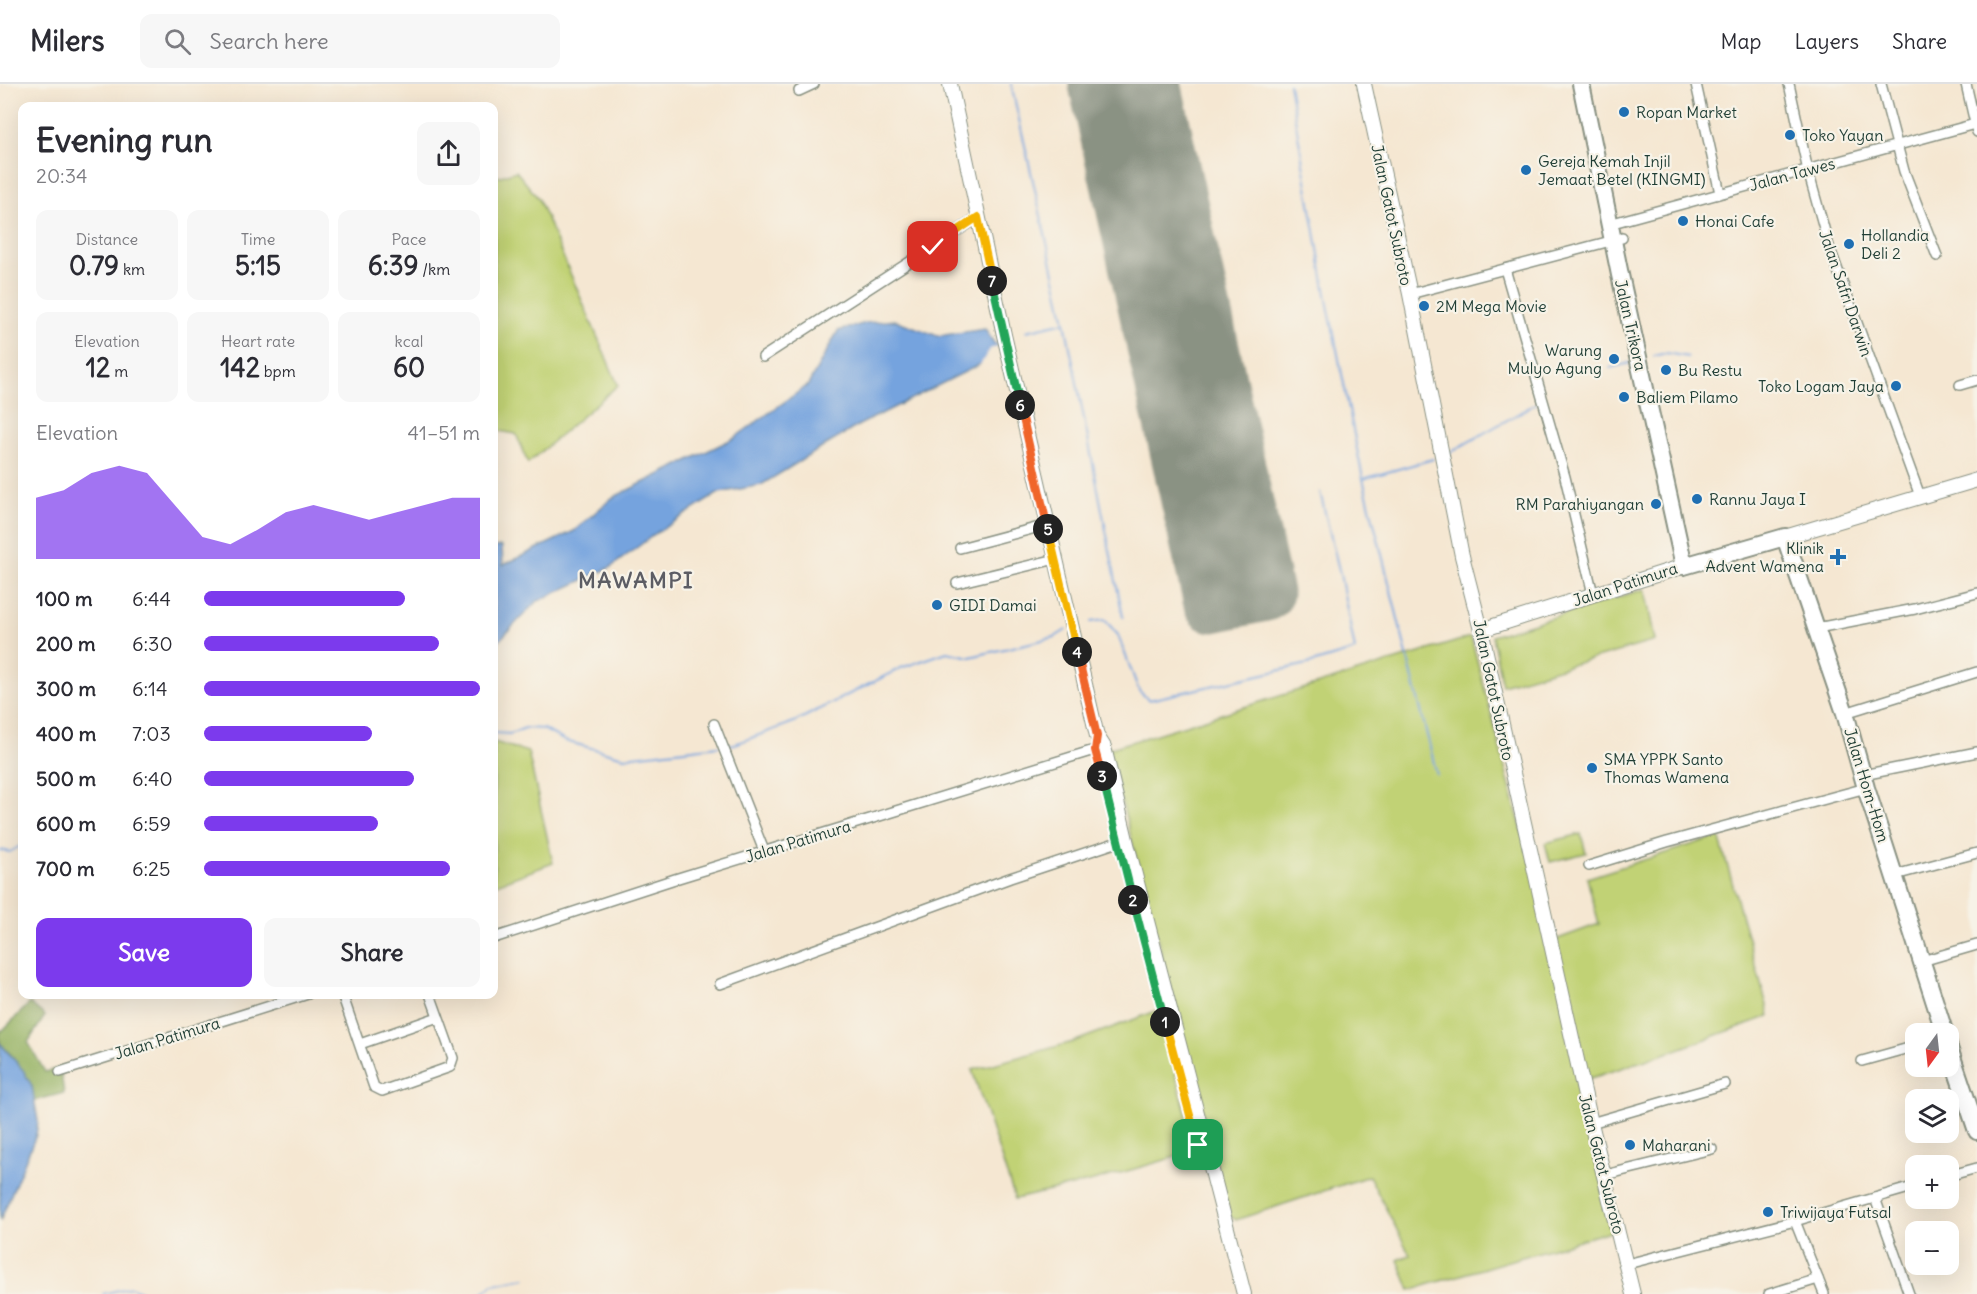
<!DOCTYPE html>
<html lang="en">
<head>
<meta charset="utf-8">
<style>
  body { margin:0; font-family:Delius,sans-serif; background:#f7f7f7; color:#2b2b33; height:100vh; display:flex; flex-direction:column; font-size:22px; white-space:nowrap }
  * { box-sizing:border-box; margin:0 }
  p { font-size:20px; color:#7c7c81 }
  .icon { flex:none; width:33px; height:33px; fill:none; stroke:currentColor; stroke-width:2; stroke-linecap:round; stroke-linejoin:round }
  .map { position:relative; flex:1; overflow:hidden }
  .side { position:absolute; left:18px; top:18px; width:480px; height:897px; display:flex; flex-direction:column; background:#fff; border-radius:12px; box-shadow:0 6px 24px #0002 }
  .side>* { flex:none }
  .needle { width:39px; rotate:195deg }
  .tools { position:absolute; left:1905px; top:939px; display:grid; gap:12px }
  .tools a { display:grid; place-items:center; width:54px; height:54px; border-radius:12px; background:#fff; box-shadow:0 6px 24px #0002; font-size:30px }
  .pin { position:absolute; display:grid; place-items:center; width:51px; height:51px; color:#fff; margin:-26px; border-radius:12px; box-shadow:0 3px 9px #0006 }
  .km { position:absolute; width:30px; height:30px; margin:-15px; border-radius:50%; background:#222; color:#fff; font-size:16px; line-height:30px; text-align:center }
  .round { display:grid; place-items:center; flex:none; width:63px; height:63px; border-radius:12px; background:#f7f7f7 }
  .summary { display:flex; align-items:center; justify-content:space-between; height:102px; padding:0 18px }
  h1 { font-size:33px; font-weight:700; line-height:45px }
  .metrics { display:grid; grid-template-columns:repeat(3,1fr); gap:9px; height:102px; padding:6px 18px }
  .metrics div { display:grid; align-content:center; border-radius:12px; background:#f7f7f7; text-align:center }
  .metrics b { font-size:26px; font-weight:700 }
  .metrics small { font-size:16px; font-weight:400 }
  .metrics p { font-size:16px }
  .chart { height:168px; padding:12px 18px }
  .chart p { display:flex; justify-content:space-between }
  .chart svg { width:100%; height:108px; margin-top:6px; fill:#7c3aed; opacity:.7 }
  .button { display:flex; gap:12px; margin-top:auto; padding:12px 18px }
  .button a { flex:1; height:69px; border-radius:12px; background:#7c3aed; color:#fff; font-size:24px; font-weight:700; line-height:69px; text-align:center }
  .button a+a { background:#f7f7f7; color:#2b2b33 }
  ul { padding:0 18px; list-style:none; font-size:20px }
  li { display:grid; grid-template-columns:96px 72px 1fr; align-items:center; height:45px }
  li i { height:15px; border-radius:8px; background:#7c3aed }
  header { display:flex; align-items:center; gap:36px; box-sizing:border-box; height:84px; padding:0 30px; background:#fff; border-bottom:2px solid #e1e1e2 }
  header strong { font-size:28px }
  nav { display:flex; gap:33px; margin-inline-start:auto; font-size:21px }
  .search { width:420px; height:54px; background:#f7f7f7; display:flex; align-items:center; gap:15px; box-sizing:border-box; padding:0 21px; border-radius:12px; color:#7c7c81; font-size:22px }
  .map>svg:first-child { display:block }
</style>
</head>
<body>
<header>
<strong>Milers</strong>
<div class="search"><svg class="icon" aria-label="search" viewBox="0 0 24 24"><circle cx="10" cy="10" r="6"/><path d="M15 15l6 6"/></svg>Search here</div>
<nav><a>Map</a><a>Layers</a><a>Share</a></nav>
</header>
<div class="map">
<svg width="1977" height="1210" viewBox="0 0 1977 1210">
  <rect width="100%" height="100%" fill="#f7f3e8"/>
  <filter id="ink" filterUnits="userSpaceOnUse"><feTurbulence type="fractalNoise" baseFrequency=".0167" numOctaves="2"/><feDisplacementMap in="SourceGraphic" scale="12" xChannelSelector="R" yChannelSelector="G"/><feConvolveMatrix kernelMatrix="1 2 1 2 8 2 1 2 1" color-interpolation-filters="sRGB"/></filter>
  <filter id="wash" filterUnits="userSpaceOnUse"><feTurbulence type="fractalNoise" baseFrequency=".008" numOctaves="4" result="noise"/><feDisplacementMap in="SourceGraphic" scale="24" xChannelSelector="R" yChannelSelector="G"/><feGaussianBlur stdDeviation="1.35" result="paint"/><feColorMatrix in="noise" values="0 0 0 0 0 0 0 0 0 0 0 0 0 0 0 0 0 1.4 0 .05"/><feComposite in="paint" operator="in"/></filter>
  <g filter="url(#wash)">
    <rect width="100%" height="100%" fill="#f5e7d2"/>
    <!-- green -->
    <g fill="#c1d274" stroke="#708854" stroke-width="1.5">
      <path d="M516 87 538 114 618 301 528 379 516 350 494 346V94Z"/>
      <path d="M1645 505 1655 557 1502 601 1492 552Z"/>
      <path d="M1471 553 1516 726 1555 856 1599 840 1587 794 1719 752 1770 932 1670 968 1582 997 1617 1145 1410 1206 1398 1176 1410 1171 1369 1092 1236 1136 1230 1132 1108 665Z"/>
      <path d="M494 658 528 668 553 779 494 801Z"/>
      <path d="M1581 750 1586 769 1550 778 1545 759Z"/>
      <path d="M1159 926 1196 1067 1093 1097 1015 1115 972 986 1073 958Z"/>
    </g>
    <!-- forest -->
    <path fill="#98b466" stroke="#5c784d" stroke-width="1.5" d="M30 919 45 932 28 958 45 988 60 984 64 1009 33 1017 32 1002 13 973 0 959V946L2 947Z"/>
    <!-- water -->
    <g fill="#75a3de" stroke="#4a7089" stroke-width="1.5">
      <path d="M895 236 938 252 985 245 996 262 989 264 979 281 859 341 761 401 719 409 656 449 611 483 536 518 494 562V489L497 485H494V463L502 462 503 481 574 447 612 414 734 354 808 301 838 247 866 239Z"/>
      <path d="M0 959 23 986 32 1002 38 1037 36 1051 0 1137Z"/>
    </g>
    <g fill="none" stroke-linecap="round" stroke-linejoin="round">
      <!-- stream -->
      <g stroke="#75a3de" stroke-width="2">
        <path d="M1011 0 1065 238 1123 533"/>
        <path d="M1289 0 1327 216 1363 395 1437 691"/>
        <path d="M1026 247 1065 238"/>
        <path d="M1654 272 1666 269 1688 273"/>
        <path d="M980 279 989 264 996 262 999 258"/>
        <path d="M1610 284 1630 279"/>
        <path d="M1449 369 1537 319"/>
        <path d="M1363 395 1433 375"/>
        <path d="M1091 538 1105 536 1118 551 1139 607 1149 616 1312 579 1355 566 1340 490 1320 408"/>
        <path d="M494 649 510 650 525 644 543 645 565 657 624 673 719 662"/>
        <path d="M725 661 735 660 794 638 901 584 947 568 970 573 1055 553 1066 546"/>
        <path d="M0 766 10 768 22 761"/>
        <path d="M103 1210 131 1203 146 1210"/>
        <path d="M481 1210 493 1200 526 1194"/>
      </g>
      <!-- runway -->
      <path stroke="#8a9283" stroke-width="57" d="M1097 0 1212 520 1265 509 1153 0"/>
    </g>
  </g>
  <g filter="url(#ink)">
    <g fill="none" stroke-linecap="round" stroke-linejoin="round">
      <defs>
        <g id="street">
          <path d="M1696 0 1720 109"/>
          <path d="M1789 0 1808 87 1829 162 1920 412"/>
          <path d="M1881 0 1904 87 1937 172"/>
          <path d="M1966 0 1977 48"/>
          <path d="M799 7 814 0"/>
          <path d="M1609 140 1975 40"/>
          <path d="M1505 185 1565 393 1593 510"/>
          <path d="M1410 210 1622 154"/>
          <path d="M763 273 979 133"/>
          <path d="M1960 301 1977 296"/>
          <path d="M960 464 1047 441"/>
          <path d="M957 499 1056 475"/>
          <path d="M1817 544 1915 525 1977 509"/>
          <path d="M1845 629 1977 588"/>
          <path d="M714 640 764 767"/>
          <path d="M1863 691 1977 668"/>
          <path d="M1589 782 1667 758 1866 704"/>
          <path d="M1895 791 1977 769"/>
          <path d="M494 854 675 795 1104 663"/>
          <path d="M1922 877 1977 861"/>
          <path d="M720 900 1010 794 1118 758"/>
          <path d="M342 910 374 1003 382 1007 450 983 453 974 430 910"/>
          <path d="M360 960 438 933"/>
          <path d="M1862 977 1916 962"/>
          <path d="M60 988 308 910"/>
          <path d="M1591 1039 1725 1000"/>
          <path d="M1605 1091 1712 1065"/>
          <path d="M1948 1092 1977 1084"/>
          <path d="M1875 1114 1909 1210"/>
          <path d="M1795 1137 1824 1210"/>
          <path d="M1627 1180 1795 1137 1916 1102"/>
          <path d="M1769 1210 1818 1195"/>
        </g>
        <g id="secondary">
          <path d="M950 0 1004 251 1097 652 1104 663 1127 760 1244 1210"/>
          <path d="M1364 0 1410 210 1462 472 1481 546 1591 1039 1633 1210"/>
          <path d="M1785 453 1977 396"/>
          <path d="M1481 546 1684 482"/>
        </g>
        <g id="highway">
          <path d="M1581 0 1620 191 1684 482 1785 453 1845 629 1866 704 1945 950"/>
          <path d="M1948 961 1977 1047"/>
        </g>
      </defs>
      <!-- street casing -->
      <use href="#street" stroke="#8a9283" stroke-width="12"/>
      <!-- secondary casing -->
      <use href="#secondary" stroke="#8a9283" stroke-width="16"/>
      <!-- highway casing -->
      <use href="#highway" stroke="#8a9283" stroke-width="20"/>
      <!-- street -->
      <use href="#street" stroke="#fff" stroke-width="9"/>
      <!-- secondary -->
      <use href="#secondary" stroke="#fff" stroke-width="14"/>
      <!-- highway -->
      <use href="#highway" stroke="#fff" stroke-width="16"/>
    </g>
  </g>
  <g fill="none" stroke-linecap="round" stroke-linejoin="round" filter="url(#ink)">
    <defs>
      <path id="split-1" d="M1165 938 1198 1061"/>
      <path id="split-2" d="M1133 816 1165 938"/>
      <path id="split-3" d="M1102 692 1133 816"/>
      <path id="split-4" d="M1077 568 1097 652 1095 666 1102 692"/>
      <path id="split-5" d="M1048 445 1077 568"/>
      <path id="split-6" d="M1020 321 1048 445"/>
      <path id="split-7" d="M992 197 1020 321"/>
      <path id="split-8" d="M933 163 978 133 992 197"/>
    </defs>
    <!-- split-1 casing -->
    <use href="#split-1" stroke="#fff" stroke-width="12"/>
    <!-- split-2 casing -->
    <use href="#split-2" stroke="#fff" stroke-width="12"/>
    <!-- split-3 casing -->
    <use href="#split-3" stroke="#fff" stroke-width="12"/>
    <!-- split-4 casing -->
    <use href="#split-4" stroke="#fff" stroke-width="12"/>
    <!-- split-5 casing -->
    <use href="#split-5" stroke="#fff" stroke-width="12"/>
    <!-- split-6 casing -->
    <use href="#split-6" stroke="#fff" stroke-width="12"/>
    <!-- split-7 casing -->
    <use href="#split-7" stroke="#fff" stroke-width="12"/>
    <!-- split-8 casing -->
    <use href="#split-8" stroke="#fff" stroke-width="12"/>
    <!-- split-1 -->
    <use href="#split-1" stroke="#f5b400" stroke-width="8"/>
    <!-- split-2 -->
    <use href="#split-2" stroke="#22a559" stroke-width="8"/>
    <!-- split-3 -->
    <use href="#split-3" stroke="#22a559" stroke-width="8"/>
    <!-- split-4 -->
    <use href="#split-4" stroke="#f0652b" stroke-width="8"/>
    <!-- split-5 -->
    <use href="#split-5" stroke="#f5b400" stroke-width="8"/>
    <!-- split-6 -->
    <use href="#split-6" stroke="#f0652b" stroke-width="8"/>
    <!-- split-7 -->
    <use href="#split-7" stroke="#22a559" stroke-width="8"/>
    <!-- split-8 -->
    <use href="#split-8" stroke="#f5b400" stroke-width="8"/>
  </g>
  <!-- markers -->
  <g fill="#1f6fb2" stroke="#f7f3e8" stroke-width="2">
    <circle cx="1624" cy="28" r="6"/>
    <circle cx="1790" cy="51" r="6"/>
    <circle cx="1526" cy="86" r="6"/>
    <circle cx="1683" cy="137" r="6"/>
    <circle cx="1849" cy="160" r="6"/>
    <circle cx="1424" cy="222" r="6"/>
    <circle cx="1614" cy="275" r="6"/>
    <circle cx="1666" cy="286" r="6"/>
    <circle cx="1896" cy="302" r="6"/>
    <circle cx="1624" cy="313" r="6"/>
    <circle cx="1697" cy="415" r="6"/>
    <circle cx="1656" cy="420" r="6"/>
    <path d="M1835 464h6v6h6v6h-6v6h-6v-6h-6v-6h6z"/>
    <circle cx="937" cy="521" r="6"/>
    <circle cx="1592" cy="684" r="6"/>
    <circle cx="1630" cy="1061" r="6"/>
    <circle cx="1768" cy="1128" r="6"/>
  </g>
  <g text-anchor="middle" stroke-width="4.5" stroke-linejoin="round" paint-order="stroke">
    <!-- poi labels -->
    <g font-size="16" fill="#1f3d34" stroke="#f7f3e8" text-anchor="start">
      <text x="1636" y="34">Ropan Market</text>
      <text x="1802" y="57">Toko Yayan</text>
      <text x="1538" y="83">Gereja Kemah Injil<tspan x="1538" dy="18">Jemaat Betel (KINGMI)</tspan></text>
      <text x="1695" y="143">Honai Cafe</text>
      <text x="1861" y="157">Hollandia<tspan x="1861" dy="18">Deli 2</tspan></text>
      <text x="1436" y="228">2M Mega Movie</text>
      <text x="1602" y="272" text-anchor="end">Warung<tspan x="1602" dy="18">Mulyo Agung</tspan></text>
      <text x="1678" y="292">Bu Restu</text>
      <text x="1884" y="308" text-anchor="end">Toko Logam Jaya</text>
      <text x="1636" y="319">Baliem Pilamo</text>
      <text x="1709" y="421">Rannu Jaya I</text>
      <text x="1644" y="426" text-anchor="end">RM Parahiyangan</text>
      <text x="1824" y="470" text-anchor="end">Klinik<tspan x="1824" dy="18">Advent Wamena</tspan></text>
      <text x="949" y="527">GIDI Damai</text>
      <text x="1604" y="681">SMA YPPK Santo<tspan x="1604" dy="18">Thomas Wamena</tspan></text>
      <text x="1642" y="1067">Maharani</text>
      <text x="1780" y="1134">Triwijaya Futsal</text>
    </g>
    <!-- street labels -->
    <g font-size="16" fill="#1f3d34" stroke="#f7f3e8">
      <text transform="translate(1792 90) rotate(-15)" y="6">Jalan Tawes</text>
      <text transform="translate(1392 131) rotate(78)" y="6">Jalan Gatot Subroto</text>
      <text transform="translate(1846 209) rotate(71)" y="6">Jalan Safri Darwin</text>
      <text transform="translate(1631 241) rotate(77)" y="6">Jalan Trikora</text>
      <text transform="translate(1625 500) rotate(-18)" y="6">Jalan Patimura</text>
      <text transform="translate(1494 606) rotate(78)" y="6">Jalan Gatot Subroto</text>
      <text transform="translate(1867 701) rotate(73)" y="6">Jalan Hom-Hom</text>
      <text transform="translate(798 757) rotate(-17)" y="6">Jalan Patimura</text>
      <text transform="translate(167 954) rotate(-17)" y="6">Jalan Patimura</text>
      <text transform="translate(1602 1080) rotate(76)" y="6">Jalan Gatot Subroto</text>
    </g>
    <!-- district labels -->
    <g font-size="22" font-weight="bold" letter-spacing="1.5" fill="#5c5d64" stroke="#f7f3e8">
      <text x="636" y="504">MAWAMPI</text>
    </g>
  </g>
</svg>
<div class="tools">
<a><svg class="needle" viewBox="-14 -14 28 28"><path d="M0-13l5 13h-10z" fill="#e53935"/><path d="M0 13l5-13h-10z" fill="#7c7c81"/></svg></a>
<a><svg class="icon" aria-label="layers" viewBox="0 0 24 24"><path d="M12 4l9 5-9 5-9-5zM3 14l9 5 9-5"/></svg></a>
<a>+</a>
<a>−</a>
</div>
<div class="pin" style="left:1198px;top:1061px;background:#1e9e55"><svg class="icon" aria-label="arrive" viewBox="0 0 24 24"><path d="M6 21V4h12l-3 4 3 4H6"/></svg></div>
<div class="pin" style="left:933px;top:163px;background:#d93025"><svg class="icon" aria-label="check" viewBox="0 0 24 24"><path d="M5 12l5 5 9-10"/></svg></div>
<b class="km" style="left:1165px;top:938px">1</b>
<b class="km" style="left:1133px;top:816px">2</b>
<b class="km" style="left:1102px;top:692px">3</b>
<b class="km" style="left:1077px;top:568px">4</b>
<b class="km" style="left:1048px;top:445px">5</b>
<b class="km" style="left:1020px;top:321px">6</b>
<b class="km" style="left:992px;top:197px">7</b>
<section class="side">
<div class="summary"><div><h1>Evening run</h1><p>20:34</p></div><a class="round"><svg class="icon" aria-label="share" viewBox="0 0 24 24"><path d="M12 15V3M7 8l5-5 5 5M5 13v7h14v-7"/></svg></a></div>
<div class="metrics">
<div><p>Distance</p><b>0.79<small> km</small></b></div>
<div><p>Time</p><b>5:15</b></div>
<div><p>Pace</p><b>6:39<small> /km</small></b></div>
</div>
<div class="metrics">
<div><p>Elevation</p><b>12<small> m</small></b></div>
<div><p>Heart rate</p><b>142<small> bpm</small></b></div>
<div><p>kcal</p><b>60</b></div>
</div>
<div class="chart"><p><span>Elevation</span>41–51 m</p>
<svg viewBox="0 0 160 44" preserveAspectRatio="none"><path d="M0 44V19L10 16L20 9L30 6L40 9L50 22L60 35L70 38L80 32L90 25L100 22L110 25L120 28L130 25L140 22L150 19L160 19V44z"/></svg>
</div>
<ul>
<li><b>100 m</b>6:44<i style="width:73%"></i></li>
<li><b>200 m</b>6:30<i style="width:85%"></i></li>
<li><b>300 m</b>6:14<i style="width:100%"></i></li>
<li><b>400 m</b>7:03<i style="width:61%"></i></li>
<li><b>500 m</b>6:40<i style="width:76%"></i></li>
<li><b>600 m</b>6:59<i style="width:63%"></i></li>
<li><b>700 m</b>6:25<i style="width:89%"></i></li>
</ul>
<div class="button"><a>Save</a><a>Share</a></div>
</section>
</div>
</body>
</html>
